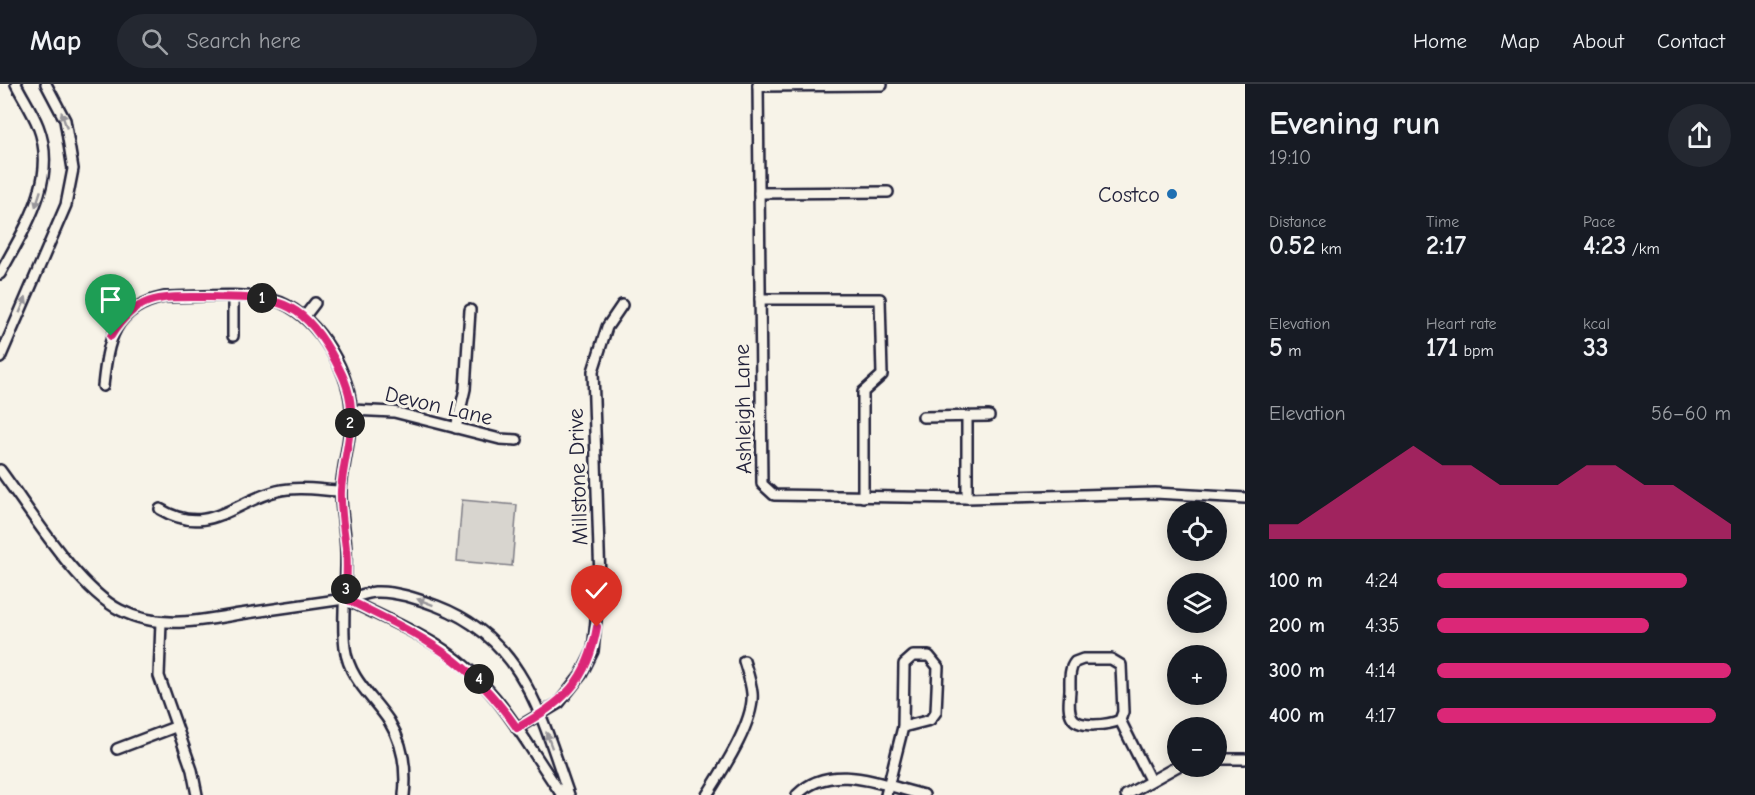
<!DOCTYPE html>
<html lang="en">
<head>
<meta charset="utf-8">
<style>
  body { margin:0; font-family:"Comic Neue",sans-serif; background:#242831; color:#f1f3f6; height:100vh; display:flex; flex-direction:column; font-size:22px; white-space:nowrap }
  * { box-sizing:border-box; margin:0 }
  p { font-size:20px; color:#9ea1a6 }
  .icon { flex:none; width:33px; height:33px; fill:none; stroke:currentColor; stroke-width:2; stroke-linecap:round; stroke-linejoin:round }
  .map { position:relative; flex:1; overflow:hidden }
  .panel { display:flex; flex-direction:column; background:#171b24; width:510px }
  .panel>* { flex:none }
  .tools { position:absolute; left:1167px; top:417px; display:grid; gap:12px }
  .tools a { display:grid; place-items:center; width:60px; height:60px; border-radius:50%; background:#171b24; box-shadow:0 3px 15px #0003; font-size:30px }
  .pin { position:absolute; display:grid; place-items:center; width:51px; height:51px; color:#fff; margin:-62px -26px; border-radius:50% 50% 50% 0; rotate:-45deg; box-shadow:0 0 6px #0007 }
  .pin .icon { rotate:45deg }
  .km { position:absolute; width:30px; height:30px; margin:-15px; border-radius:50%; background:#222; color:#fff; font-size:16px; line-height:30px; text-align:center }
  .round { display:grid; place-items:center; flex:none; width:63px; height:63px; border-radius:32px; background:#242831 }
  .summary { display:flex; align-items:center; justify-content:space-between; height:102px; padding:0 24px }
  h1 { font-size:33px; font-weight:800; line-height:45px }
  .figures { display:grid; grid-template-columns:repeat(3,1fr); gap:9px; height:102px; padding:6px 24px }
  .figures div { display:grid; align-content:center }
  .figures b { font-size:26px; font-weight:800 }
  .figures small { font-size:16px; font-weight:400 }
  .figures p { font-size:16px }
  .chart { height:168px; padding:12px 24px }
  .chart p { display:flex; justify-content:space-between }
  .chart svg { width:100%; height:108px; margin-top:6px; fill:#db2777; opacity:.7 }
  ul { padding:0 24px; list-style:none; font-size:20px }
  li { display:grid; grid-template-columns:96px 72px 1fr; align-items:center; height:45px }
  li i { height:15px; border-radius:8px; background:#db2777 }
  header { display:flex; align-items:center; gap:36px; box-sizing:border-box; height:84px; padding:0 30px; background:#171b24; border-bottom:2px solid #363941 }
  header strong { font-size:28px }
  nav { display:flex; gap:33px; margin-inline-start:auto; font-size:21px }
  .search { width:420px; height:54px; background:#242831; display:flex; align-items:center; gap:15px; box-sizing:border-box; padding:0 21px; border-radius:33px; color:#9ea1a6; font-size:22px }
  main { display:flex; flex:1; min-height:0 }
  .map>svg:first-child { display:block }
</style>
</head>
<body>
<header>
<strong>Map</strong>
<div class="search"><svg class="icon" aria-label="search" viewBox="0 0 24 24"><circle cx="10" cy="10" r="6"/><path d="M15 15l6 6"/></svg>Search here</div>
<nav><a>Home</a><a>Map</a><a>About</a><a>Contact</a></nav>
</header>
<main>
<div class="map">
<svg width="1245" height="711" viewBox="0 0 1245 711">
  <rect width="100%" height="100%" fill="#f7f3e8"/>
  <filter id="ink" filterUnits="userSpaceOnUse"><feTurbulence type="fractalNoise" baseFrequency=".0167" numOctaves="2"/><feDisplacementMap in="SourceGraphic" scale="12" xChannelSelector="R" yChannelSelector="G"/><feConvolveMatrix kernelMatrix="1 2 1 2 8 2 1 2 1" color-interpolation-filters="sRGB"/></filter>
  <g filter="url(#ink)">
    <!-- green -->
    <path fill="#d8d5cf" stroke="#7d7c85" stroke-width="1.5" d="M462 416 517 421 512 482 457 477Z"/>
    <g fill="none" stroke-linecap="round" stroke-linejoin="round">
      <defs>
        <g id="minor">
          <path d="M758 0 762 400 774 411 967 414 1155 409 1245 414"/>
          <path d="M758 2 882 1"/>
          <path d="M759 109 888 108"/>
          <path d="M0 190C24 145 59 95 38 42 32 27 23 14 16 0"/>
          <path d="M760 215H880L882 291 863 308V413"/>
          <path d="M305 232 315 219"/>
          <path d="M233 252V213"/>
          <path d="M0 274 66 121 73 85 65 36 46 0"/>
          <path d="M103 302C108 256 113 224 164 213 199 213 239 208 273 216 313 226 349 284 351 324 352 351 343 379 341 405 340 427 346 447 346 469 347 500 341 533 345 564 349 595 373 613 389 637 403 660 407 685 404 711"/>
          <path d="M351 326 394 328 500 355 517 356"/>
          <path d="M923 333 989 332"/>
          <path d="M456 344 465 305 470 226"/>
          <path d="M0 386C30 426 77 504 120 526 159 546 199 537 240 530 275 525 309 520 344 515 354 514 365 509 375 508 396 507 418 515 437 522 524 555 541 632 569 711"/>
          <path d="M967 414V332"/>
          <path d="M160 425C208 454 235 417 277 407 297 402 320 406 341 407"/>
          <path d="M346 515C379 532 413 545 444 566 497 601 526 660 562 711"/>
          <path d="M161 538 159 592 192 686 197 711"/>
          <path d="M913 572H929L938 583 936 628 930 636 903 643 904 580Z"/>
          <path d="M1083 575H1111L1121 581 1123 628 1120 636C1109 641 1078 645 1072 633 1067 625 1070 613 1070 605 1070 595 1069 585 1075 578Z"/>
          <path d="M1120 636 1150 696"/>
          <path d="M517 644 559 619 581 591 593 567 600 496 593 287 607 243 622 221"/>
          <path d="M117 665 175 643"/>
          <path d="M1216 675H1245"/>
          <path d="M707 711C722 687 755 637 752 609 751 598 747 587 744 577"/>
          <path d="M797 711C831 676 885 702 924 711"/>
          <path d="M886 711 903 643"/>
          <path d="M1126 711 1178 682"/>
        </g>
      </defs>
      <!-- minor casing -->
      <use href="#minor" stroke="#22223b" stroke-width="14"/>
      <!-- minor -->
      <use href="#minor" stroke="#f7f3e8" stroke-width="9"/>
    </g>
    <!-- one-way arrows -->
    <defs><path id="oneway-solid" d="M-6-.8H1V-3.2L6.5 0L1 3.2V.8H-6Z" transform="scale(1.5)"/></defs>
    <g fill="#97959a">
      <use href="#oneway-solid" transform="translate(64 36) rotate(-109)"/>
      <use href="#oneway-solid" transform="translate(38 115) rotate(108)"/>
      <use href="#oneway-solid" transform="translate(23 221) rotate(-67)"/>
      <use href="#oneway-solid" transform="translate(425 518) rotate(-159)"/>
      <use href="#oneway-solid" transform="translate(549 656) rotate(-110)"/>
    </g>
  </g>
  <g fill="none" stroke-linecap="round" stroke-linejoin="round" filter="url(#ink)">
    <defs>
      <path id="route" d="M111 252C137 209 163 213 209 213 271 214 298 211 331 269 341 287 350 304 351 325 352 351 343 379 341 406 340 426 344 445 346 465 348 481 346 499 346 515 421 552 467 572 517 644 564 617 587 599 597 543"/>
    </defs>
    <!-- route casing -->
    <use href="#route" stroke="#fff" stroke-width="12"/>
    <!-- route -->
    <use href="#route" stroke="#db2777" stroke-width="8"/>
  </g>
  <!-- markers -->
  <circle fill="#1f6fb2" stroke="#f7f3e8" stroke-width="2" cx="1172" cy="110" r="6"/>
  <g text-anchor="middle" stroke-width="6" stroke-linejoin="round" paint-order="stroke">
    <!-- poi labels -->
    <g font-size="22" fill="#22223b" stroke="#f7f3e8" text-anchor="end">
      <text x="1160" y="118">Costco</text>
    </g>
    <!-- street labels -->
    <g font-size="22" fill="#22223b" stroke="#f7f3e8">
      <text transform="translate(439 321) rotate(13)" y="8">Devon Lane</text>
      <text transform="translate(742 325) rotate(-91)" y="8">Ashleigh Lane</text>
      <text transform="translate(577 393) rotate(-92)" y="8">Millstone Drive</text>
    </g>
  </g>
</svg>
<div class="tools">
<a><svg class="icon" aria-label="locate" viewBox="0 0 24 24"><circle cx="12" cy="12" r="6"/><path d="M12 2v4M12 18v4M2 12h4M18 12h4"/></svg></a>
<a><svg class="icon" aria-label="layers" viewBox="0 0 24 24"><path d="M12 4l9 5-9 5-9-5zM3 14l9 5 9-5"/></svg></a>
<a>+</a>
<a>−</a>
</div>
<div class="pin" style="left:111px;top:252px;background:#1e9e55"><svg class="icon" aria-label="arrive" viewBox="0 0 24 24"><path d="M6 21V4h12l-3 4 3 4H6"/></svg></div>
<div class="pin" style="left:597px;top:543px;background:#d93025"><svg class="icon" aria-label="check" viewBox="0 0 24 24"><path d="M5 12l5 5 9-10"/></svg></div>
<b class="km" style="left:262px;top:214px">1</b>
<b class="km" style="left:350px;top:339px">2</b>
<b class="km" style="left:346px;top:505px">3</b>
<b class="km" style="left:479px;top:595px">4</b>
</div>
<section class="panel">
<div class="summary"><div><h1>Evening run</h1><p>19:10</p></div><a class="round"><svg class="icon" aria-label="share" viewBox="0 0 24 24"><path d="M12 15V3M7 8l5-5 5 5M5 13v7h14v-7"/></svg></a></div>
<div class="figures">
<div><p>Distance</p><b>0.52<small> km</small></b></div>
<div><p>Time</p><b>2:17</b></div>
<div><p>Pace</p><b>4:23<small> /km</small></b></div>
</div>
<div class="figures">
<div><p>Elevation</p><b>5<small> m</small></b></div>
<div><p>Heart rate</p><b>171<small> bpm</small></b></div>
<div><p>kcal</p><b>33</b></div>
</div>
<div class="chart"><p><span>Elevation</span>56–60 m</p>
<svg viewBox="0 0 160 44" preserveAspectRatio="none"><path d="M0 44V38L10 38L20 30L30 22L40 14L50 6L60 14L70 14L80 22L90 22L100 22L110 14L120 14L130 22L140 22L150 30L160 38V44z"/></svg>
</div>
<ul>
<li><b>100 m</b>4:24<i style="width:85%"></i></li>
<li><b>200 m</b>4:35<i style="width:72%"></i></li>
<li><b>300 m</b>4:14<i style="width:100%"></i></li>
<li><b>400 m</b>4:17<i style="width:95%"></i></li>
</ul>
</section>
</main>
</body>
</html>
